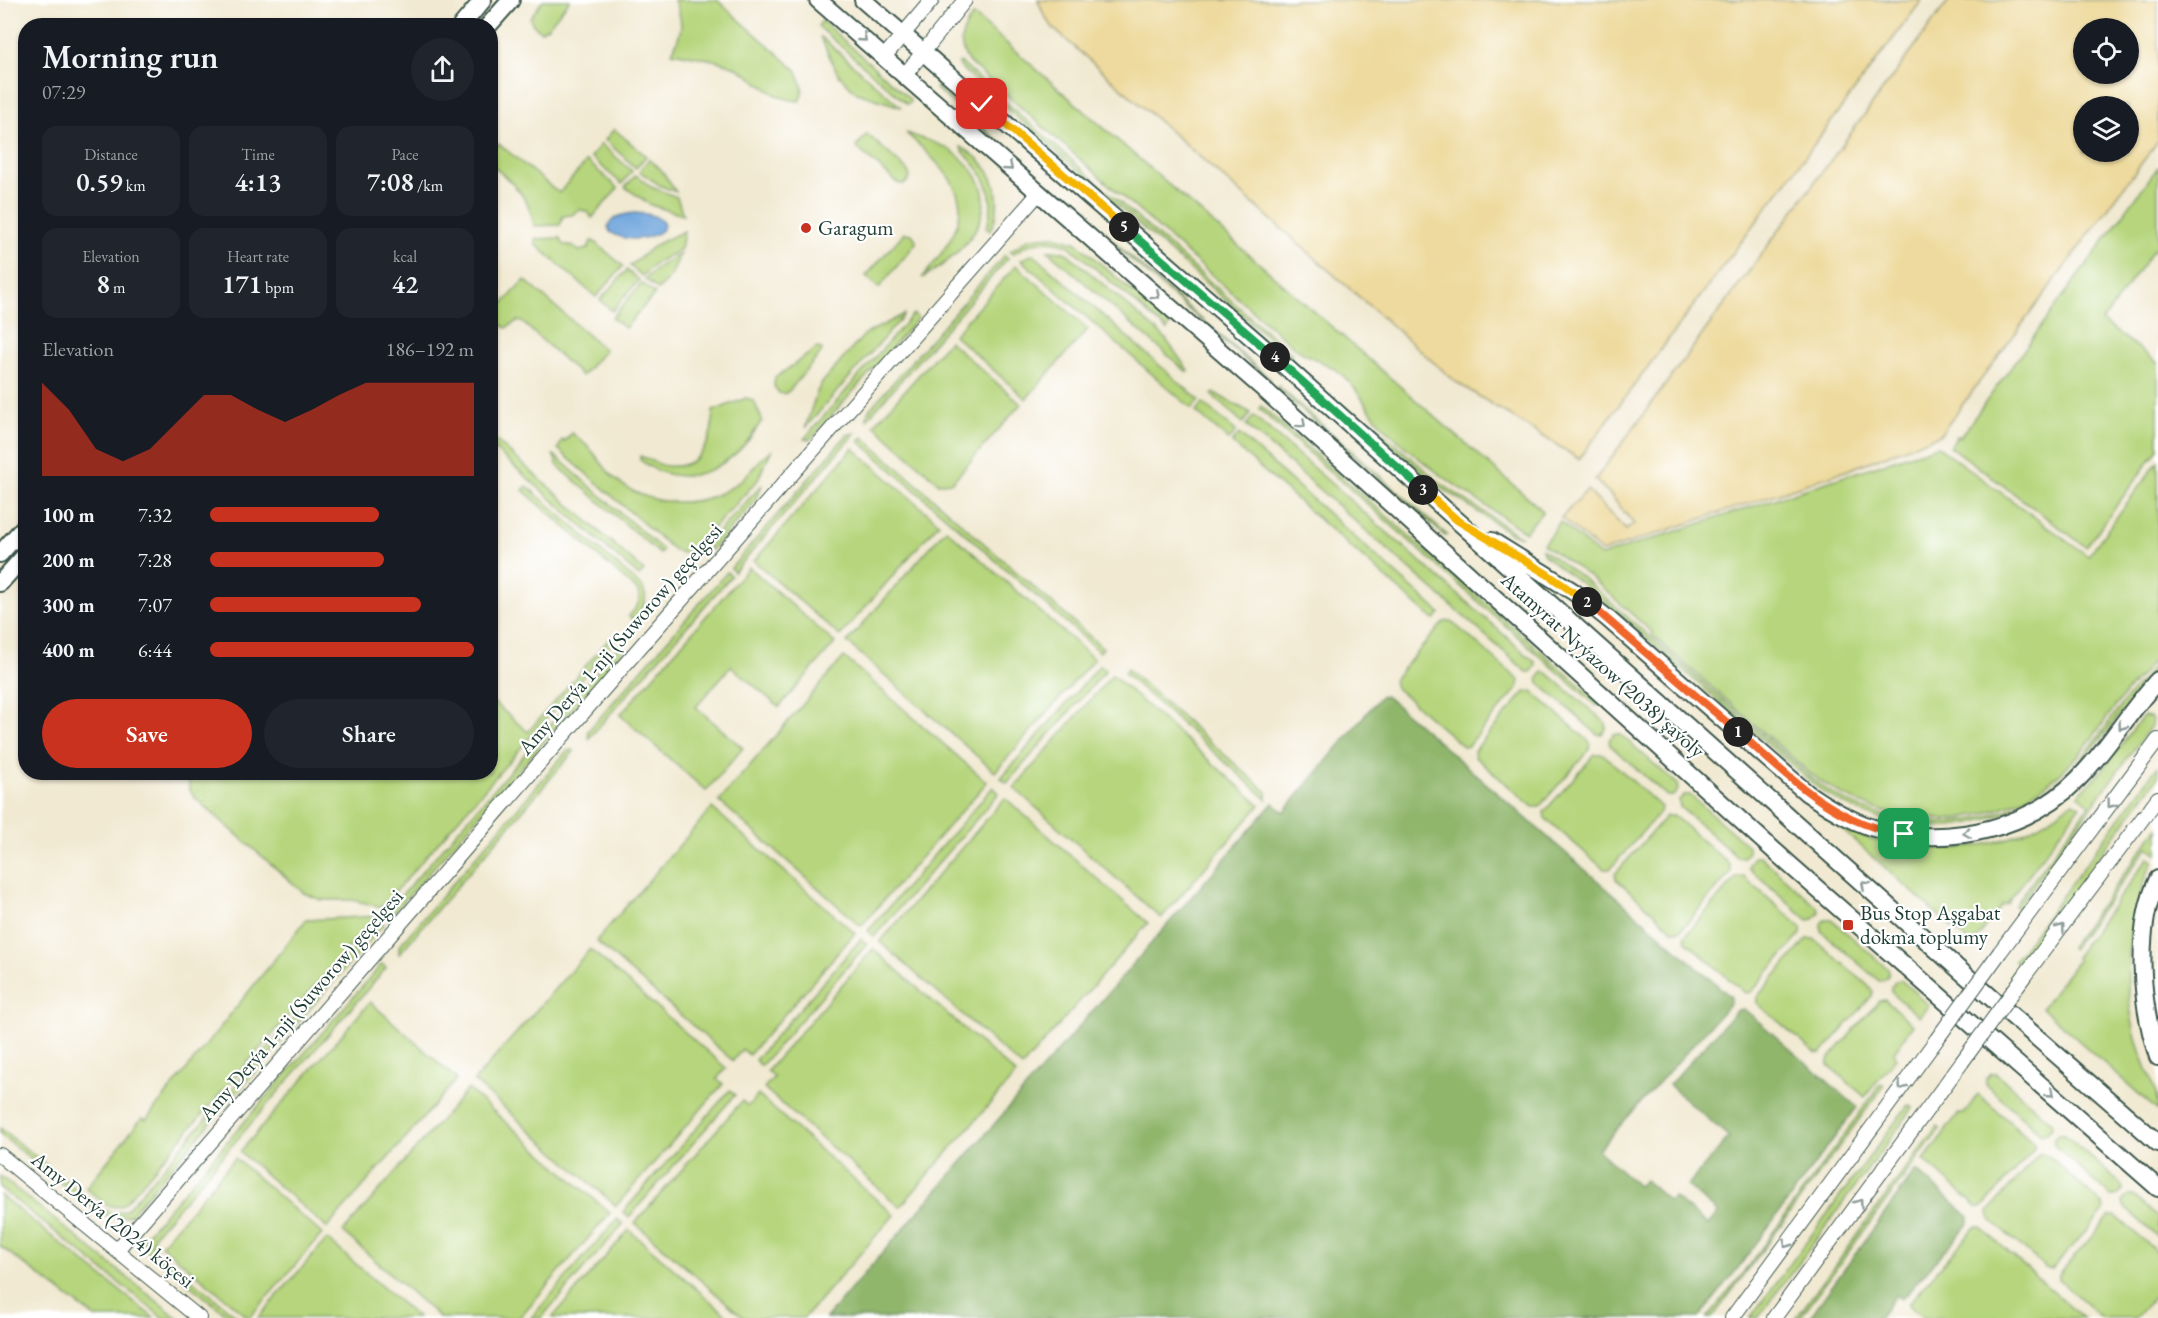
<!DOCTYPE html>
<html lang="en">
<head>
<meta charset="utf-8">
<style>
  body { margin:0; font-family:"EB Garamond",serif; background:#20242c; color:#f1f3f6; height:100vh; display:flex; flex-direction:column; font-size:22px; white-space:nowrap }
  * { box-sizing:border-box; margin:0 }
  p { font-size:20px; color:#9ea1a6 }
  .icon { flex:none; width:33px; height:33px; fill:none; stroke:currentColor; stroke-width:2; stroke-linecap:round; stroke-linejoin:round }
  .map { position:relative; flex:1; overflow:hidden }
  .panel { position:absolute; left:18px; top:18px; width:480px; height:762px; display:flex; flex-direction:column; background:#171b24; border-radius:24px; box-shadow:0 2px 4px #0004 }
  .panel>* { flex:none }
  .controls { position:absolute; left:2073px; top:18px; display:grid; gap:12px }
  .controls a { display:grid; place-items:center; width:66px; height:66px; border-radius:50%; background:#171b24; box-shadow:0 2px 4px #0004; font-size:30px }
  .pin { position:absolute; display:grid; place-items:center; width:51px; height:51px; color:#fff; margin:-26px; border-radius:12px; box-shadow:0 3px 9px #0006 }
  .km { position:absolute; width:30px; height:30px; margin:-15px; border-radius:50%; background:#222; color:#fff; font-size:16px; line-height:30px; text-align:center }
  .round { display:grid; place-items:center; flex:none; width:63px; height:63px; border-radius:32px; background:#20242c }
  .headline { display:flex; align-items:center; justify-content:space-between; height:102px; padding:0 24px }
  h1 { font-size:33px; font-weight:600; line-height:45px }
  .metrics { display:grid; grid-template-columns:repeat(3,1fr); gap:9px; height:102px; padding:6px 24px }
  .metrics div { display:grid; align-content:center; border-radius:15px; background:#20242c; text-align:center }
  .metrics b { font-size:26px; font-weight:600 }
  .metrics small { font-size:16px; font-weight:400 }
  .metrics p { font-size:16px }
  .chart { height:168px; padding:12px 24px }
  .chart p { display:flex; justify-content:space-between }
  .chart svg { width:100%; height:108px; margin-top:6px; fill:#c8321e; opacity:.7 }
  .action { display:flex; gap:12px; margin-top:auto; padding:12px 24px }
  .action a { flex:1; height:69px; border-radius:36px; background:#c8321e; color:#fff; font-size:24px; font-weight:600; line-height:69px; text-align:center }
  .action a+a { background:#20242c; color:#f1f3f6 }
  ul { padding:0 24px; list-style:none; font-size:20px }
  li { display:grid; grid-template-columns:96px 72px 1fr; align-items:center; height:45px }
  li i { height:15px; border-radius:8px; background:#c8321e }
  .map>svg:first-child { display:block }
</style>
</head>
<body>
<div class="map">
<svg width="2158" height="1318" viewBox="0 0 2158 1318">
  <rect width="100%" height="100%" fill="#fff"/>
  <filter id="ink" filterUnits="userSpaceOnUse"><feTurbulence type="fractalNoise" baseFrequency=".0167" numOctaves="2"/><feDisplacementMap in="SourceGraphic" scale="12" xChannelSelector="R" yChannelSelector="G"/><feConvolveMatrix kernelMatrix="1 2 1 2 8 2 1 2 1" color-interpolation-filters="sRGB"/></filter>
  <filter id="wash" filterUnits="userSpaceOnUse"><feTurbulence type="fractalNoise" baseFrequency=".008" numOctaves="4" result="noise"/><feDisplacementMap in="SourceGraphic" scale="24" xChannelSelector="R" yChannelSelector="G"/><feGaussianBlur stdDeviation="1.35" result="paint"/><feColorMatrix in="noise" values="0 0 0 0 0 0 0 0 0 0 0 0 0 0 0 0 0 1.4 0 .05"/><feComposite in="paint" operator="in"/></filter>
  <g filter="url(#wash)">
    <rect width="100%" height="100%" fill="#f1e9d1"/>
    <!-- green -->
    <g fill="#b6d57c" stroke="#6a8958" stroke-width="1.5">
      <path d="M543 0H570L548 27 541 31 533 25 530 18Z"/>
      <path d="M674 0H717L796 70C801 81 806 90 799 101 771 100 757 77 733 66 714 58 692 56 672 52 683 31 684 22 674 0Z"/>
      <path d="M974 15 1543 511 1525 532C1476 499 1424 468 1382 425 1364 406 1358 386 1335 369 1322 361 1307 357 1295 348L969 62C956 45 961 30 974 15Z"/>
      <path d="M822 21 910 99V103L907 104 818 26Z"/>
      <path d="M820 36 901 107 857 93 838 74Z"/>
      <path d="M960 62 1292 354 1290 357 961 68 958 64Z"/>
      <path d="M936 86 1271 380 1270 381 935 88Z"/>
      <path d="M614 129 646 156 636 168 605 140Z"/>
      <path d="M906 133C924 139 943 144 957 155 1014 200 969 252 922 278 980 210 969 190 906 133Z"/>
      <path d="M867 134 907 170 910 176C908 184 903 186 896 182L856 147Z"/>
      <path d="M499 144 559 193 587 161 618 188 592 218 587 211 578 210 572 215 563 216 560 225 534 226C530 196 512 183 491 164V150Z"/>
      <path d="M601 144 632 171 622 184 591 157Z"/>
      <path d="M961 147C993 164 1007 198 990 231L986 228C999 196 985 173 962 151Z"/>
      <path d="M649 159 662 171 676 192 661 186 639 171Z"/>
      <path d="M2158 167V249L2155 248 2102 321 2158 363V449L2086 547 1950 446 1957 436 1960 437Z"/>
      <path d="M636 175 651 187 677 197 683 215 651 205 625 187Z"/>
      <path d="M684 231 681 249 656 263 642 276 630 266 655 245Z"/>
      <path d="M904 233 912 234 916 240V243L879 288 866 276Z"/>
      <path d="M1054 236 1077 243 1170 325 1167 330 1068 245C1048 238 1029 241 1013 254L1010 251 1030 238Z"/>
      <path d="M560 238 564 245 572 246 579 251 588 249 591 241 595 242 623 266 596 297 535 244V239Z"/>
      <path d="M1048 251H1062L1068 254 1165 338 1188 370 1187 372Z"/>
      <path d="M680 254 671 276 658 290 645 279 658 267Z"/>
      <path d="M1033 254 1199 400 1192 409 1021 260Z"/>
      <path d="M1005 255 1008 258 867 419 868 411Z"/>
      <path d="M1016 265 1088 329 1026 399 954 335Z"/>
      <path d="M627 270 639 280 612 311 600 300Z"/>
      <path d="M525 280 605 350 582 376 522 322 517 321 506 328 496 321 495 312Z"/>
      <path d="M642 283 655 294 625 328 612 318Z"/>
      <path d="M905 314 805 428 817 392 821 384 865 334Z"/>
      <path d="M913 314 918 318 811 439H804Z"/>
      <path d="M949 341 1021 404 952 482 939 483 874 425Z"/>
      <path d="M817 348 822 349 821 353 789 391 784 394 779 393 774 386 775 378Z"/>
      <path d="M1278 386 1447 535 1445 536 1277 388Z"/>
      <path d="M1214 393 1251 413 1243 423 1212 395Z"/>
      <path d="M746 398 754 401 762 420C736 465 687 496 640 460V456C649 459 657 465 667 466 700 470 714 439 713 411Z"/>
      <path d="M1203 403 1236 431 1229 440 1196 412Z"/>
      <path d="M1261 406 1600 703 1597 706 1259 409Z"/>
      <path d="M1254 416 1535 662 1536 666 1531 672H1527L1246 425Z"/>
      <path d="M1376 428 1442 484 1521 537 1510 533 1440 487 1374 431Z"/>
      <path d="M572 433C579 439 587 445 593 452 600 460 605 469 613 477 645 506 694 510 730 488 748 478 756 461 771 451L757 481 693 550 683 553 674 550 558 449 562 440 564 442Z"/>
      <path d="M855 433 734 572 731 568 847 435Z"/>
      <path d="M1239 434 1440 613 1434 620 1232 443Z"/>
      <path d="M491 436 644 571 639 576 491 446Z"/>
      <path d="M863 437 1103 648 1100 652 859 441Z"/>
      <path d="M1937 446 2088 556 2158 461V656C2139 675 2122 697 2106 719 2095 734 2085 749 2072 762 2000 836 1890 836 1811 774L1652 635 1653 633 1589 576 1543 544 1560 522 1601 556Z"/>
      <path d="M853 448 939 523 840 636 754 561Z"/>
      <path d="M553 454 663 550 660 554 558 466Z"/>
      <path d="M762 485 755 502 711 550 706 545Z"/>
      <path d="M527 486 641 586C651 599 642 610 633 620L629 616C636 608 643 601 637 590L523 490Z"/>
      <path d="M946 529 1094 659 995 772 847 642Z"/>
      <path d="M1542 549 1585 580 1820 785C1893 838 1997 835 2065 775 2087 755 2103 730 2120 707 2132 691 2145 676 2158 661V667L2079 766C2007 836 1900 848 1818 788L1599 597 1544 555Z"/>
      <path d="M749 567 835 643 779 707 731 666 696 707 743 748 706 791 620 715Z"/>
      <path d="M727 572 731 576 589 738 588 731Z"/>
      <path d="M1451 621 1520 681 1518 688 1468 746 1464 747 1395 687 1394 679 1444 622Z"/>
      <path d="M610 638 614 641 382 907 352 900H321L304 893 195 798 189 789V781L196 773 490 772 491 700 528 732Z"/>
      <path d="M619 646 624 650 391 916 387 912Z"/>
      <path d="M844 657 987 782 861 926 719 801Z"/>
      <path d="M1100 665 1106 670 1007 783 1001 778Z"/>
      <path d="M1127 669 1267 792V799L1124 673Z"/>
      <path d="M1543 672 1547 673 1606 723V729L1602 734H1597L1539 683 1538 678Z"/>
      <path d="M1112 675 1260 805 1161 918 1014 788Z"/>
      <path d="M1525 692H1532L1590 742 1589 750 1539 807H1533L1475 757 1474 751Z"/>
      <path d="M2143 716 2150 717 2152 720 2151 726 2017 908 2014 906 2090 804 2078 795 2100 773Z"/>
      <path d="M1614 734H1620L1677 784 1678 790 1673 796H1667L1610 745 1609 740Z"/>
      <path d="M571 750 574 751 399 954V946L567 751Z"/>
      <path d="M1595 754H1603L1661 807 1660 812 1610 869H1604L1545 818 1544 812Z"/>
      <path d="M2158 766V777L2019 965 2014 961Z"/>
      <path d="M993 787 999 793 874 937 868 931Z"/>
      <path d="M1684 795H1690L1748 846V852L1744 857H1737L1680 807 1679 800Z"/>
      <path d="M1005 798 1148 923 1022 1067 880 942Z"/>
      <path d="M2074 802 2080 806 2007 904 2002 905 1972 945 1838 826C1896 853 1962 857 2023 833 2041 826 2058 813 2074 802Z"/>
      <path d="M712 808 855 933 749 1055 742 1049 733 1061 596 941Z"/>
      <path d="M1666 816H1674L1730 865 1731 872 1681 930 1674 931 1616 879 1615 874Z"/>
      <path d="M2158 828V854L2148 847 2072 949 2070 947Z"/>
      <path d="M1755 856H1760L1818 908 1819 913 1814 919 1808 920 1749 868 1750 863Z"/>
      <path d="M2149 857 2153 861C2127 918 2120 984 2138 1045 2145 1068 2158 1087 2158 1111L2042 1008 2077 961 2076 956Z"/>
      <path d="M1744 877 1801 927V934L1751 992 1745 993 1686 941 1685 936 1736 878Z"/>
      <path d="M376 916 124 1204C110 1213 97 1197 86 1188L142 1118 146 1120 306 920Z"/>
      <path d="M1825 919H1831L1889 970C1889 977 1886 980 1879 981L1821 931V924Z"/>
      <path d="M380 920 384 924 130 1215 115 1218 98 1213 0 1134V1128L101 1209 115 1213 126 1210Z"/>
      <path d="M861 939 867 944 761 1066 755 1060Z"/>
      <path d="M1807 939H1814L1871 988 1873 992 1872 996 1821 1054 1815 1053 1757 1003V997Z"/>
      <path d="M590 949 726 1068 717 1079 723 1084 616 1206 474 1081Z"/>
      <path d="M873 949 1016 1074 900 1207 764 1088 774 1077 767 1071Z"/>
      <path d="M382 964 386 968 154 1235 152 1245 155 1250 239 1318H231L147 1251 143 1243 144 1237Z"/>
      <path d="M1901 980 1929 1005 1919 1017 1891 992V987L1896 981Z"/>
      <path d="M1885 1000 1913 1025 1894 1052 1896 1057 1865 1097 1828 1065V1060L1879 1001Z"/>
      <path d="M370 1002 457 1079 327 1228 240 1152Z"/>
      <path d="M1991 1073H1996L2051 1122 2052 1128 2047 1133 2041 1134 1986 1085V1079Z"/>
      <path d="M1881 1084 1884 1086 1712 1318H1707L1744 1272Z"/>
      <path d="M468 1089 610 1213 519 1318H440L343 1232Z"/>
      <path d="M730 1090 735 1095 629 1217 623 1212Z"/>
      <path d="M1978 1094 2034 1143V1149L1983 1207H1977L1924 1160 1958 1114H1964Z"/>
      <path d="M758 1095 894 1215 804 1318H744L635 1223 742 1101 748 1106Z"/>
      <path d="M1908 1105 1913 1108 1758 1318H1750Z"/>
      <path d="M1937 1126 1940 1128 1807 1308 1800 1318H1796Z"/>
      <path d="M2058 1134H2064L2121 1184 2122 1190 2117 1195 2111 1196 2054 1145V1139Z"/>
      <path d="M2039 1154H2046L2103 1205 2104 1211 2052 1269H2047L1989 1218 1988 1212Z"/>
      <path d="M235 1158 322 1234 249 1318 161 1245Z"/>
      <path d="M0 1176 178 1318H163L0 1188Z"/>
      <path d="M0 1195 154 1318H96L0 1246Z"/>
      <path d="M2128 1196H2134L2158 1217V1237L2124 1207 2123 1201Z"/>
      <path d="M2110 1216H2116L2158 1253V1292L2135 1318H2102L2059 1280V1274Z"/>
      <path d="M617 1219 623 1224 541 1318H531Z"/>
      <path d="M1975 1227H1980L2083 1318H1923L1908 1304Z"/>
      <path d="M629 1230 730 1318H552Z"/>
      <path d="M327 1239 418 1318H258Z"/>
    </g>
    <!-- forest -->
    <g fill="#90b66c" stroke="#587a50" stroke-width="1.5">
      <path d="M1383 696 1387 697 1731 997 1730 1004 1598 1150 1638 1186 1645 1180 1669 1201 1674 1197 1708 1225 1718 1213 1687 1186 1729 1137 1669 1085 1737 1010 1744 1009 1857 1107 1738 1268 1699 1318H826L1273 803 1284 812 1380 697Z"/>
      <path d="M1916 1170 1969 1217V1223L1902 1299 1896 1295 1879 1318H1809Z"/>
    </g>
    <!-- sand -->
    <g fill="#eeda9e" stroke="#868c69" stroke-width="1.5" fill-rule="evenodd">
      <path d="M1038 0H1922L1579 459 1456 382 1054 29 1044 15Z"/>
      <path d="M1949 0H2158V141L1940 435 1845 471 1602 552 1561 518 1587 490 1626 530 1634 524 1608 492 1595 480ZM2084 28H2128V74H2084ZM2084 106H2128V152H2084Z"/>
    </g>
    <!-- water -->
    <path fill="#70a5dd" stroke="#487188" stroke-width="1.5" d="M635 213C646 214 659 214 664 225L662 230C648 241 625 242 610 232L608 227C612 216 625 214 635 213Z"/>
  </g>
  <g filter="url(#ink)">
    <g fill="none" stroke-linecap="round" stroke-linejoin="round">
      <defs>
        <g id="minor">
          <path d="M884 57 932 0"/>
          <path d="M904 76 965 0"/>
          <path d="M2000 952 2158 740"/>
          <path d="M2025 975 2158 798"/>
          <path d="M0 1155 199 1318"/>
          <path d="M117 1250 641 646 1039 193"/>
          <path d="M1732 1318 1937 1039"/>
          <path d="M1774 1318 1962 1062"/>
        </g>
        <g id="major">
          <path d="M818 0 1267 392 1789 864 2158 1188"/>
          <path d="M863 0 1287 368 1955 966 2158 1143"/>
          <path d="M461 26 483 0"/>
          <path d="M488 26 511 0"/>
          <path d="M1492 541 1574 592 1607 618 1807 793C1832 810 1859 826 1889 832 1955 845 2030 828 2078 779 2108 749 2129 711 2158 680"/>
          <path d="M0 554 26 525"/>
          <path d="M0 583 26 554"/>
          <path d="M2158 879C2134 928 2141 1006 2158 1057"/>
        </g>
      </defs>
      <!-- minor casing -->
      <use href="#minor" stroke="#3e574c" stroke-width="16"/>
      <!-- major casing -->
      <use href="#major" stroke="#3e574c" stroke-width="20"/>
      <!-- minor -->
      <use href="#minor" stroke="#fff" stroke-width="14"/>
      <!-- major -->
      <use href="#major" stroke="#fff" stroke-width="16"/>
      <defs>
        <g id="minor-bridge">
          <path d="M1937 1039 2000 952"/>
          <path d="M1962 1062 2025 975"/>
        </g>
      </defs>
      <!-- minor-bridge casing -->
      <use href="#minor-bridge" stroke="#3e574c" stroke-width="16" stroke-linecap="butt"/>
      <!-- minor-bridge -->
      <use href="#minor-bridge" stroke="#fff" stroke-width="14"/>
    </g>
    <!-- one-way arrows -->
    <defs><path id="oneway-chevron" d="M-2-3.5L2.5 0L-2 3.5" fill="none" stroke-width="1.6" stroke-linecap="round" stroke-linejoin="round" transform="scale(1.5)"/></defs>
    <g stroke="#8f9e9a">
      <use href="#oneway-chevron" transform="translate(863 38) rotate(41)"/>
      <use href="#oneway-chevron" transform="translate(1009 167) rotate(41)"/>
      <use href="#oneway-chevron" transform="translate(1156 295) rotate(41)"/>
      <use href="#oneway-chevron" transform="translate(1302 424) rotate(42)"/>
      <use href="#oneway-chevron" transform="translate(2122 726) rotate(127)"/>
      <use href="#oneway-chevron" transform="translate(2111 804) rotate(127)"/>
      <use href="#oneway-chevron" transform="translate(1967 833) rotate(172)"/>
      <use href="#oneway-chevron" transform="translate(1865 885) rotate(-138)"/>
      <use href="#oneway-chevron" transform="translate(2061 928) rotate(-53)"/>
      <use href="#oneway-chevron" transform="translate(1902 1086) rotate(126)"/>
      <use href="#oneway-chevron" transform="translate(2050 1093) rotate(41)"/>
      <use href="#oneway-chevron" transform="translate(1859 1203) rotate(-54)"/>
      <use href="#oneway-chevron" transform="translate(1787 1244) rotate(126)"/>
    </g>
  </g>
  <g fill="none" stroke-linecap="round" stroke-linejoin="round" filter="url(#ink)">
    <defs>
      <path id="split-1" d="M1738 732C1788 776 1835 825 1904 834"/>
      <path id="split-2" d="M1587 602 1738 732"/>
      <path id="split-3" d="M1423 490 1457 520 1547 574 1587 602"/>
      <path id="split-4" d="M1275 357 1423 490"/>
      <path id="split-5" d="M1124 227 1275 357"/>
      <path id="split-6" d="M982 104 1124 227"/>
    </defs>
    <!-- split-1 casing -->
    <use href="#split-1" stroke="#fff" stroke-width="12"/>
    <!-- split-2 casing -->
    <use href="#split-2" stroke="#fff" stroke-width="12"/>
    <!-- split-3 casing -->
    <use href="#split-3" stroke="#fff" stroke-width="12"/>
    <!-- split-4 casing -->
    <use href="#split-4" stroke="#fff" stroke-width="12"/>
    <!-- split-5 casing -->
    <use href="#split-5" stroke="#fff" stroke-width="12"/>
    <!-- split-6 casing -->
    <use href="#split-6" stroke="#fff" stroke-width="12"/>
    <!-- split-1 -->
    <use href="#split-1" stroke="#f0652b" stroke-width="8"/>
    <!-- split-2 -->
    <use href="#split-2" stroke="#f0652b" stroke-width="8"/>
    <!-- split-3 -->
    <use href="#split-3" stroke="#f5b400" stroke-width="8"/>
    <!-- split-4 -->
    <use href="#split-4" stroke="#22a559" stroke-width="8"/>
    <!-- split-5 -->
    <use href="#split-5" stroke="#22a559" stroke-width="8"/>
    <!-- split-6 -->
    <use href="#split-6" stroke="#f5b400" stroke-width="8"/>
  </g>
  <!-- markers -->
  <g fill="#c8321e" stroke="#fff" stroke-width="2">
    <circle cx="806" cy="228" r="6"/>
    <rect x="1842" y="919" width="12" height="12" rx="3"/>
  </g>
  <g text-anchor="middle" stroke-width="4.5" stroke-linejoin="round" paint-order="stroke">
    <!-- poi labels -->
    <g font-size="21" fill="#1f3d34" stroke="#fff" text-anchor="start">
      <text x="818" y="235">Garagum</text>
      <text x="1860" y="920">Bus Stop Aşgabat<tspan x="1860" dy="24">dokma toplumy</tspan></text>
    </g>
    <!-- street labels -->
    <g font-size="21" fill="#1f3d34" stroke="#fff">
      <text transform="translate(620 639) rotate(-49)" y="7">Amy Derýa 1-nji (Suworow) geçelgesi</text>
      <text transform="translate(1603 665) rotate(42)" y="7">Atamyrat Nyýazow (2038) şaýoly</text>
      <text transform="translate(301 1005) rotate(-49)" y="7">Amy Derýa 1-nji (Suworow) geçelgesi</text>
      <text transform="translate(113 1220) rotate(39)" y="7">Amy Derýa (2024) köçesi</text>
    </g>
  </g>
</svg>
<div class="controls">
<a><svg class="icon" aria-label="locate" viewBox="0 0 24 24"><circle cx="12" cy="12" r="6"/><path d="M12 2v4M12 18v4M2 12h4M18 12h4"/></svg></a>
<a><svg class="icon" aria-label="layers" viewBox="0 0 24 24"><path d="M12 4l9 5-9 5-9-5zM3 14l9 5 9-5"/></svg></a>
</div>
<div class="pin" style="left:1904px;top:834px;background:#1e9e55"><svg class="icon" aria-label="arrive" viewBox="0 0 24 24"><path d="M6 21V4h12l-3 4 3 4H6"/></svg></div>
<div class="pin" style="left:982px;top:104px;background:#d93025"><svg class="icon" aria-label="check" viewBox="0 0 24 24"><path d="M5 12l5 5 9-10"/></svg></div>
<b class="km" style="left:1738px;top:732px">1</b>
<b class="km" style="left:1587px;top:602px">2</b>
<b class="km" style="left:1423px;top:490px">3</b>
<b class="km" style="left:1275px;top:357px">4</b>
<b class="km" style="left:1124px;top:227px">5</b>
<section class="panel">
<div class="headline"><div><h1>Morning run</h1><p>07:29</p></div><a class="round"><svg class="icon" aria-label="share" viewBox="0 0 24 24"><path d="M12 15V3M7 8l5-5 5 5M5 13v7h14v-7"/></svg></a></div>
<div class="metrics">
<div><p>Distance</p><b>0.59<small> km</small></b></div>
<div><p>Time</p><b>4:13</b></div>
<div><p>Pace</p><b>7:08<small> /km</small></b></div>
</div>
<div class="metrics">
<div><p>Elevation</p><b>8<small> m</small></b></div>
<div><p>Heart rate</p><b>171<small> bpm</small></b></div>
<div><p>kcal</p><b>42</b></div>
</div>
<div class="chart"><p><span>Elevation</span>186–192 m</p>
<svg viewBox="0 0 160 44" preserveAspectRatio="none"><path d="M0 44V6L10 17L20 33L30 38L40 33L50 22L60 11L70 11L80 17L90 22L100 17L110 11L120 6L130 6L140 6L150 6L160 6V44z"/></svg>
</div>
<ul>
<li><b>100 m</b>7:32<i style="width:64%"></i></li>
<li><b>200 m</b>7:28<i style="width:66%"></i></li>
<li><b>300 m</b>7:07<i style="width:80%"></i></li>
<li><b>400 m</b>6:44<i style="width:100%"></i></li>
</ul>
<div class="action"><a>Save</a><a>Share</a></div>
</section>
</div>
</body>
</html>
